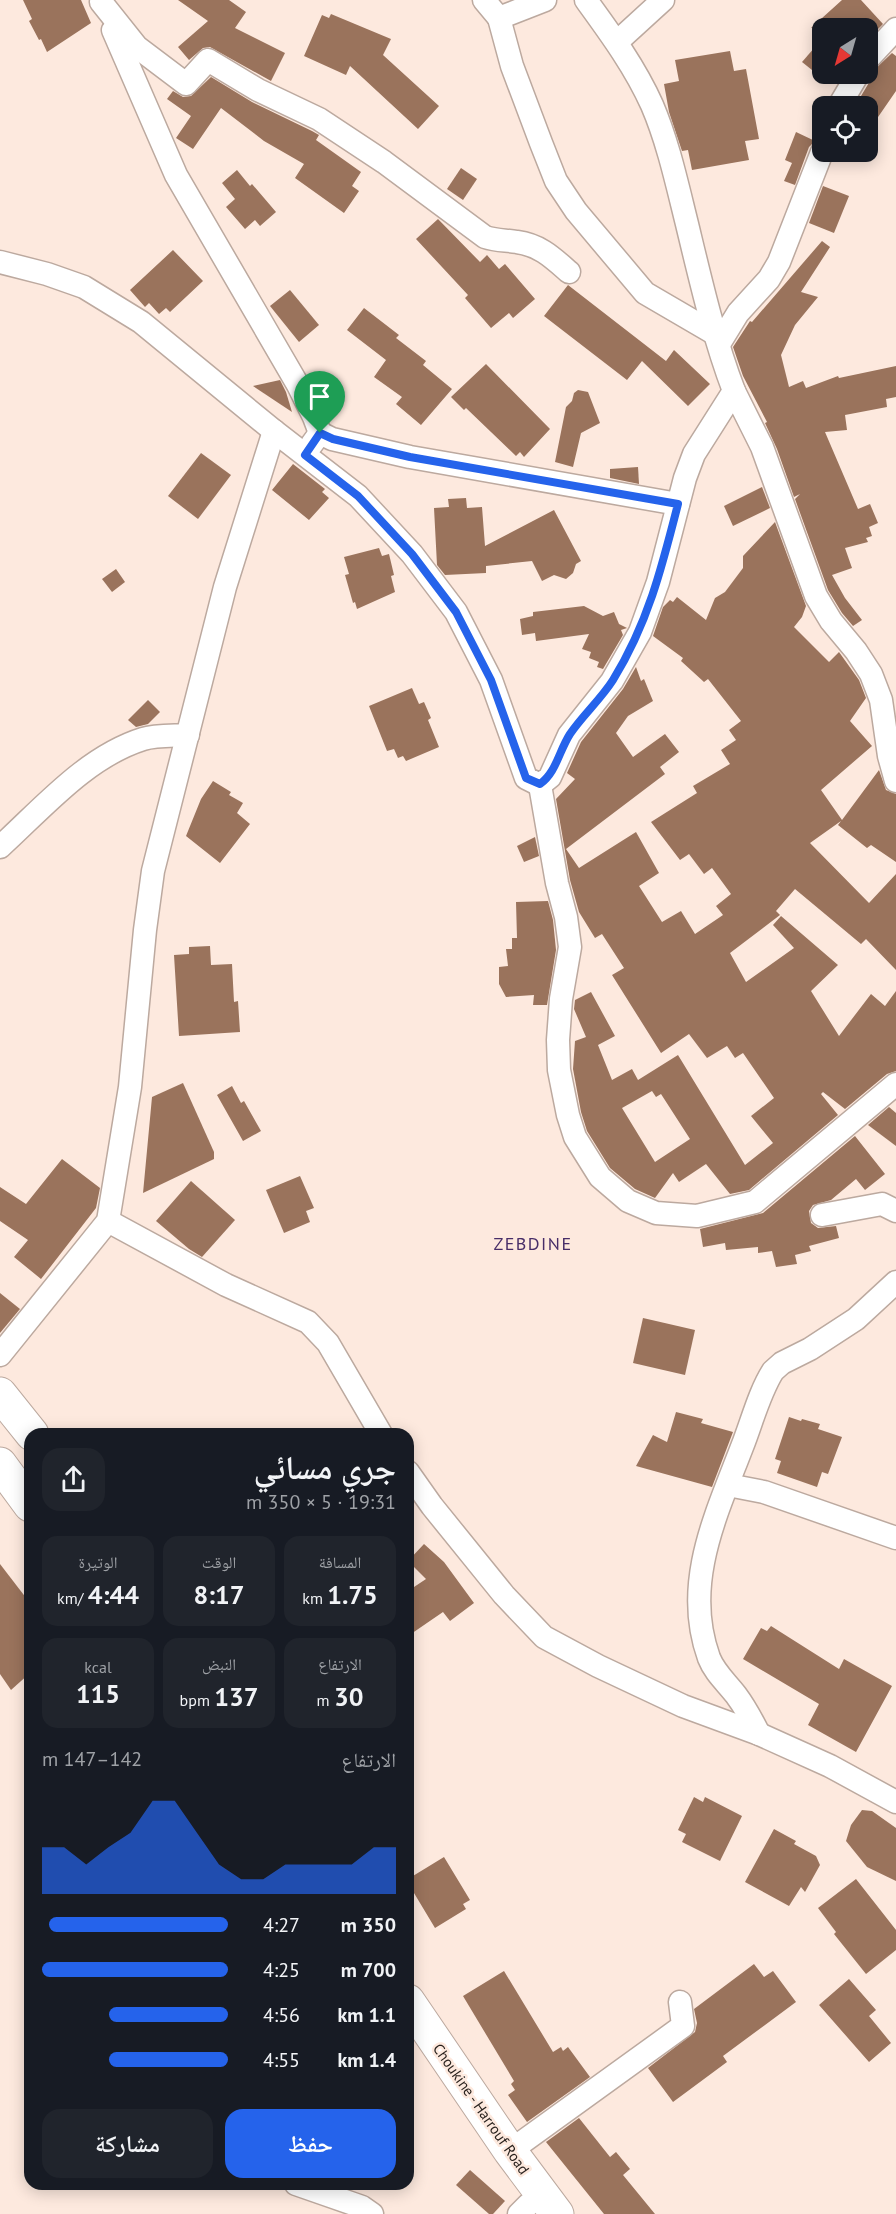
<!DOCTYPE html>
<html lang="ar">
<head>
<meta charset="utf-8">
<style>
  body { margin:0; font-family:"PT Sans","Noto Naskh Arabic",sans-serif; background:#20242c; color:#f1f3f6; direction:rtl; height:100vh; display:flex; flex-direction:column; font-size:22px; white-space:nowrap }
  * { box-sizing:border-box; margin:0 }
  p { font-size:20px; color:#9ea1a6 }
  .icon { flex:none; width:33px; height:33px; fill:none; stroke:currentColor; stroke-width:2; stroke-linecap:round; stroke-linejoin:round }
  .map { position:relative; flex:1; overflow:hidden; direction:ltr }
  .details { position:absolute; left:24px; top:1428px; width:390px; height:762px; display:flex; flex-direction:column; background:#171b24; border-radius:18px; box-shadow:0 3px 15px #0003; direction:rtl }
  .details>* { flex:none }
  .needle { width:39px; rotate:217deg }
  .buttons { position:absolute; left:812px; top:18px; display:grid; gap:12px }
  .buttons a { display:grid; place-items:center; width:66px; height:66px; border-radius:12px; background:#171b24; box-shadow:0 3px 15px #0003; font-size:30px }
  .pin { position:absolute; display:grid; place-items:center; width:51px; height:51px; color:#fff; margin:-62px -26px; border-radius:50% 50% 50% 0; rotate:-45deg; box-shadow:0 0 6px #0007 }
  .pin .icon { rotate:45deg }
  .round { display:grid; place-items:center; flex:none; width:63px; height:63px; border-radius:18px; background:#20242c }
  .headline { display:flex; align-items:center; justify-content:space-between; height:102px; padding:0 18px }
  h1 { font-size:33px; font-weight:600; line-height:45px }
  .figures { display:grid; grid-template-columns:repeat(3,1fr); gap:9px; height:102px; padding:6px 18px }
  .figures div { display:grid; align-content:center; border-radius:15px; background:#20242c; text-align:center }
  .figures b { font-size:26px; font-weight:600 }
  .figures small { font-size:16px; font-weight:400 }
  .figures p { font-size:16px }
  .chart { height:168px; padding:12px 18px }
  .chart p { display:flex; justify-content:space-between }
  .chart svg { width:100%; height:108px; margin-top:6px; fill:#2563eb; opacity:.7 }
  .action { display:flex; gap:12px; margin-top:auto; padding:12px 18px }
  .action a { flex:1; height:69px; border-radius:18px; background:#2563eb; color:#fff; font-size:24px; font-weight:600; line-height:69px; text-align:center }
  .action a+a { background:#20242c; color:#f1f3f6 }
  ul { padding:0 18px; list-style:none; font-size:20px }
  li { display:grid; grid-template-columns:96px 72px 1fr; align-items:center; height:45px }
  li i { height:15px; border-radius:8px; background:#2563eb }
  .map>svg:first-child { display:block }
</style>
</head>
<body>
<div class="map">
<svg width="896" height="2214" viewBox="0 0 896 2214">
  <rect width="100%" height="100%" fill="#fde9de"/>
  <!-- building -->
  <g fill="#9a735c" fill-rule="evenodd">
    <path d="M23 0H81L91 23 47 52 41 39 39 40 29 21 32 19Z"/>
    <path d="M178 0H229L246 12 235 28 285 53 271 81 210 47 203 48 189 60 178 47 208 21Z"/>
    <path d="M842 0H861L883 24 868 39 867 28H811Z"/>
    <path d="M331 14 391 39 383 55 439 106 418 129 350 66 346 75 304 56 322 15 329 18Z"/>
    <path d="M822 39V78L802 62Z"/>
    <path d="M730 51 734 71 746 69 759 139 745 141 749 160 692 170 688 150 682 151 669 112 664 84 679 81 675 60Z"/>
    <path d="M892 53 896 56V91L867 133V100L861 96 870 81 871 73Z"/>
    <path d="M211 77 252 102 312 131 319 135 316 140 361 172 352 186 359 191 344 213 295 178 304 164 264 141 221 108 193 149 176 138 191 116 167 99 173 91 183 97 191 96Z"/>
    <path d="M796 132 815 141 809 147 795 185 784 181 792 163 785 160Z"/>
    <path d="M461 168 477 179 463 200 447 189Z"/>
    <path d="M237 170 250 186 252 184 276 212 260 226 255 220 245 229 226 207 235 199 222 183Z"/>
    <path d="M823 186 849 196 834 233 809 223Z"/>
    <path d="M438 219 480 262 487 255 499 269 505 264 535 299 513 318 509 313 491 328 465 298 468 295 416 239Z"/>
    <path d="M822 241 830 247 801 292 818 297 795 325 781 355 789 387 803 381 806 388 838 376 839 378 896 366V397L886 399 887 407 845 415 847 430 825 432 858 509 870 504 878 523 869 527 872 536 866 538 868 542 845 548 852 568 832 575 845 598 862 620 853 626 842 613 828 590 795 499 800 494 794 497 777 449 765 423 767 422 743 376 733 347 750 321 752 322Z"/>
    <path d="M173 250 203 281 170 312 166 308 159 314 149 303 145 307 130 290Z"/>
    <path d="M568 285 666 361 674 350 710 384 688 406 642 361 627 380 544 316Z"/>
    <path d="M290 290 319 325 299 342 270 306Z"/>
    <path d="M364 308 399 335 396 338 426 361 423 365 452 389 421 425 396 404 402 397 374 377 386 360 347 330Z"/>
    <path d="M486 364 550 429 524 457 520 452 516 456 466 408 464 410 451 397Z"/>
    <path d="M280 380 286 392 292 412 253 386Z"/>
    <path d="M578 390 588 392 600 423 581 433 573 467 555 462 566 407 572 401 574 393Z"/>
    <path d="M201 453 231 475 198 519 168 496Z"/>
    <path d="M293 464 325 489 322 492 329 498 309 520 272 490Z"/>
    <path d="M638 467 639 484 610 478V469Z"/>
    <path d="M762 487 770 508 733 526 724 506Z"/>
    <path d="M466 498 467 508 482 507 485 546 554 510 581 561 576 564 573 573 566 579 554 575 542 581 532 561 486 566V573L445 575 437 565 434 508 449 507 448 499Z"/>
    <path d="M775 522 806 606 802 617 794 627 829 662 839 652 859 680 866 698 850 721 872 746 821 790 842 820 879 770 886 790 896 794V862L871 845 867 848 838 825 841 821 810 843 869 903 896 874V970L866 939 861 944 795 889 776 911 780 915 730 953 746 982 794 948 773 925 781 916 838 965 811 991 839 1036 871 994 885 1006 896 991V1071L887 1074 845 1109 823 1092 821 1094 838 1115 749 1190 730 1194 706 1164 679 1182 673 1173 655 1198 635 1189 610 1168 587 1131 581 1112 573 1069 575 1041 586 1037 574 1009 575 1000 591 992 615 1036 598 1045 612 1080 632 1069 638 1080 678 1055 745 1165 773 1143 751 1116 774 1098 743 1053 735 1058 727 1046 707 1058 689 1034 661 1053 612 975 624 968 602 934 595 938 579 912 570 880 556 799 575 779 567 773 581 742 623 689 636 667 641 681 644 679 653 701 628 716 616 733 633 757 665 734 679 752 660 767 665 774 566 849 579 868 636 832 659 873 639 886 662 922 681 911 695 934 723 915 716 906 731 894 712 868 704 874 689 854 680 860 651 822 697 793 693 786 730 764 721 750 736 740 729 730 741 721 708 679 704 682 681 661 683 658 653 636 663 607 670 600 673 602 677 597 706 620 715 598 725 592 743 568V556ZM652 1091 656 1097 661 1094 690 1139 655 1162 622 1108Z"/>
    <path d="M379 548 382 556 389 554 394 575 391 576 395 592 357 609 355 602 353 603 345 575 349 574 344 557Z"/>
    <path d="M116 569 125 582 112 592 102 579Z"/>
    <path d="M584 606 603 616 614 612 619 624 627 628 621 630 623 635 603 669 597 667 599 662 589 658 591 652 582 649 589 634 536 641 535 633 522 635 520 619 533 616V612Z"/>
    <path d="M412 688 419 704 424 702 431 718 428 720 439 747 406 761 403 756 398 758 394 749 387 751 369 706Z"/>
    <path d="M148 700 160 712 148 724 136 727 128 720Z"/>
    <path d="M213 781 231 792 229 795 243 803 237 813 250 824 220 863 186 836 201 799Z"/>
    <path d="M535 837 539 856 524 862 517 846Z"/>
    <path d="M548 901 553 920 556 950 547 1005H533L534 995 506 997 499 984V967L508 966 506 949H512V938H517L516 902Z"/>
    <path d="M210 946 211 965 232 964 234 1002 238 1001 240 1032 179 1036 174 955 189 954V947Z"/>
    <path d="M183 1083 214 1152V1159L143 1193 152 1097Z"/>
    <path d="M232 1086 241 1103 244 1101 261 1131 243 1141 217 1095Z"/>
    <path d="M889 1107 896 1113V1146L868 1125Z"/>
    <path d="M855 1136 885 1174 865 1190 856 1179 831 1200 813 1205 809 1211 811 1223 818 1228 836 1226 839 1238 809 1246 811 1251 795 1255 797 1264 776 1267 772 1251 758 1253V1247L726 1250 725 1243 703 1247 700 1229 763 1213Z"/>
    <path d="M62 1159 100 1188 96 1208 41 1279 14 1257 28 1240 0 1221V1187L26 1204Z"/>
    <path d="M300 1176 314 1208 306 1211 310 1222 284 1233 266 1190Z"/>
    <path d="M191 1181 235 1220 202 1257 189 1249 156 1221Z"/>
    <path d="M0 1293 20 1309 0 1333Z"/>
    <path d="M643 1318 695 1330 685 1375 633 1363Z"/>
    <path d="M676 1412 703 1419 701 1423 733 1432 712 1487 636 1466 653 1435 667 1442Z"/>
    <path d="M789 1417 801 1421 802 1419 820 1424 818 1429 842 1437 828 1474 822 1472 817 1487 777 1473 781 1461 775 1459Z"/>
    <path d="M424 1544 444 1562 474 1603 450 1621 443 1612 408 1636V1591L426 1579 408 1561Z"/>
    <path d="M0 1564 30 1603V1673L11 1690 0 1674Z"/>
    <path d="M771 1626 839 1669 844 1659 892 1686 856 1752 808 1725 819 1704 743 1659 761 1628 767 1631Z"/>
    <path d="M694 1797 703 1802 705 1797 742 1816 720 1861 682 1842 686 1834 678 1830Z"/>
    <path d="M862 1810 872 1811 896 1828V1881L867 1867 846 1841 851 1825Z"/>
    <path d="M774 1829 796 1841 794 1844 816 1856 820 1865 805 1892 801 1887 789 1906 745 1882Z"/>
    <path d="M444 1857 470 1900 463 1904 466 1909 435 1928 408 1883V1879Z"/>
    <path d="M856 1879 896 1930V1950L866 1974 834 1934 836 1932 818 1908Z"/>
    <path d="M754 1964 764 1977 773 1971 796 2002 723 2056 727 2062 673 2102 648 2068 695 2032 697 2023 694 2009Z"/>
    <path d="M504 1971 553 2052 561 2047 563 2051 568 2047 590 2077 527 2122 508 2095 515 2090 511 2084 514 2081 463 1996Z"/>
    <path d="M849 1979 876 2010 869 2016 891 2043 869 2062 819 2005Z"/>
    <path d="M579 2118 610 2157 616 2152 630 2169 623 2175 655 2214H604L546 2142Z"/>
    <path d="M470 2170 505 2201 493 2214H489L456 2185Z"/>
  </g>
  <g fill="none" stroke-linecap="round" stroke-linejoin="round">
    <defs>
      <g id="minor">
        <path d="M484 0 499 18 545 0"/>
        <path d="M101 2 137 47 186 84 208 60 258 90 319 119 384 162 485 237C497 241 506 240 517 242 540 245 553 258 569 272"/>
        <path d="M499 18 512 66 541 143 556 181 576 211 645 293 717 335"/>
        <path d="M113 30 176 175 298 385 314 417 320 433"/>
        <path d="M617 42 663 0"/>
        <path d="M867 60 896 29"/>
        <path d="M839 106 858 74"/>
        <path d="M0 262 47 274 84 287 141 322 274 431 358 496 412 554 456 612 491 680 526 778 540 785 550 777 569 735 612 681 640 632 658 582 685 478 694 454 734 391C714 339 700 278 687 224 677 184 668 142 652 105 635 67 610 33 586 0"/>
        <path d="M719 344 738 313 769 279 779 262 822 152"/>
        <path d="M734 391 762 447 816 596 831 621 856 651 871 674 881 700 889 756 896 781"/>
        <path d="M312 444 320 433 332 439 410 457 678 504"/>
        <path d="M540 785 557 883 566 917 570 947 561 999 558 1040 559 1070 568 1115 575 1137 600 1177 628 1201 656 1213 697 1216 755 1202 896 1084"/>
        <path d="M0 847C43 808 86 757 143 739 156 735 174 736 188 735"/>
        <path d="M822 1215 882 1204 896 1211"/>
        <path d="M108 1221 226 1285 308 1322 328 1343 381 1434"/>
        <path d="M0 1355 108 1221 130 1087 145 930 153 871 225 587 274 431"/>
        <path d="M408 1472 432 1506 504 1595 544 1637 598 1666 683 1706 759 1734 830 1766 896 1802"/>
        <path d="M728 1485 764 1492 896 1538"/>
        <path d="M759 1734C752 1720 745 1707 736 1695 726 1682 715 1673 709 1658 682 1584 716 1515 742 1447 752 1422 759 1393 773 1371L782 1363 810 1349 856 1319 896 1282"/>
        <path d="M510 2151 683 2026 680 2002"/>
        <path d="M296 2184 362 2207 372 2214"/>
        <path d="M519 2214 528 2205"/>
      </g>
      <g id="primary">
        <path d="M0 1394 32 1434"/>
        <path d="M0 1464 30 1505"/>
        <path d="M408 2001 510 2151 557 2214"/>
      </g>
    </defs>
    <!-- minor casing -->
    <use href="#minor" stroke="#bca99f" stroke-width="25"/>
    <!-- primary casing -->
    <use href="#primary" stroke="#bca99f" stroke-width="35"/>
    <!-- minor -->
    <use href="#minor" stroke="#fff" stroke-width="22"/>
    <!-- primary -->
    <use href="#primary" stroke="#fff" stroke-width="33"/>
  </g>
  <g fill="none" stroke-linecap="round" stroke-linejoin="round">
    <defs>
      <path id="route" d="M320 433 333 439 410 457 678 504C662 567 648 623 613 680 601 699 583 715 570 734 559 751 556 773 540 784L526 778 491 680 456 612 412 554 358 496 305 455Z"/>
    </defs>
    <!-- route casing -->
    <use href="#route" stroke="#fff" stroke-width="12"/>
    <!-- route -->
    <use href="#route" stroke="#2563eb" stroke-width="8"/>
  </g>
  <g text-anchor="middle" stroke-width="5" stroke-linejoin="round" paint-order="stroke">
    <!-- street labels -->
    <g font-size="15" fill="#261f1b" stroke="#fde9de">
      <text transform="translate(481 2109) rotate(55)" y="5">Choukine - Harrouf Road</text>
    </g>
    <!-- quarter labels -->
    <g font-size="18" letter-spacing="1.5" fill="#472d68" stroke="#fde9de">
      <text x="533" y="1250">ZEBDINE</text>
    </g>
  </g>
</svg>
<div class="buttons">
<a><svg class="needle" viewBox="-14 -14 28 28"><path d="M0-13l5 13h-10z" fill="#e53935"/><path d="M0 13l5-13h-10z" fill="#9ea1a6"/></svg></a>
<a><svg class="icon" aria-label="locate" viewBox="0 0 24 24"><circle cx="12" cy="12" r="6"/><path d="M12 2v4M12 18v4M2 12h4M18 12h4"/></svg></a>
</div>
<div class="pin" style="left:320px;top:433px;background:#1e9e55"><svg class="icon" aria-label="arrive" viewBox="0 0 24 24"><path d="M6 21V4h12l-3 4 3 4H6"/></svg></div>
<section class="details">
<div class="headline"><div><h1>جري مسائي</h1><p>19:31 · 5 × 350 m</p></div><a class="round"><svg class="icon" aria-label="share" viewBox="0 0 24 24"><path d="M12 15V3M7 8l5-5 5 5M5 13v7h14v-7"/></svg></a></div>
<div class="figures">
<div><p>المسافة</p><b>1.75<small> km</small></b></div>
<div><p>الوقت</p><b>8:17</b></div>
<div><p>الوتيرة</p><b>4:44<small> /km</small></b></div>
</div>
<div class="figures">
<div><p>الارتفاع</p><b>30<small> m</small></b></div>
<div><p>النبض</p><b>137<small> bpm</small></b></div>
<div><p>kcal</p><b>115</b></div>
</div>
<div class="chart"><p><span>الارتفاع</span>142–147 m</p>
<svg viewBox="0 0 160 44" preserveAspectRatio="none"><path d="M0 44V25L10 25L20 32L30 25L40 19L50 6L60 6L70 19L80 32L90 38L100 38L110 32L120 32L130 32L140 32L150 25L160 25V44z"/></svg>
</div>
<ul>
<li><b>350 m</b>4:27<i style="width:96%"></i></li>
<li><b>700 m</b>4:25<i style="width:100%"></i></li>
<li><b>1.1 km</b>4:56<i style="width:64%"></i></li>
<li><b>1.4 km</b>4:55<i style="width:64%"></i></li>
</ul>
<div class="action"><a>حفظ</a><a>مشاركة</a></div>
</section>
</div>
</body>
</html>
